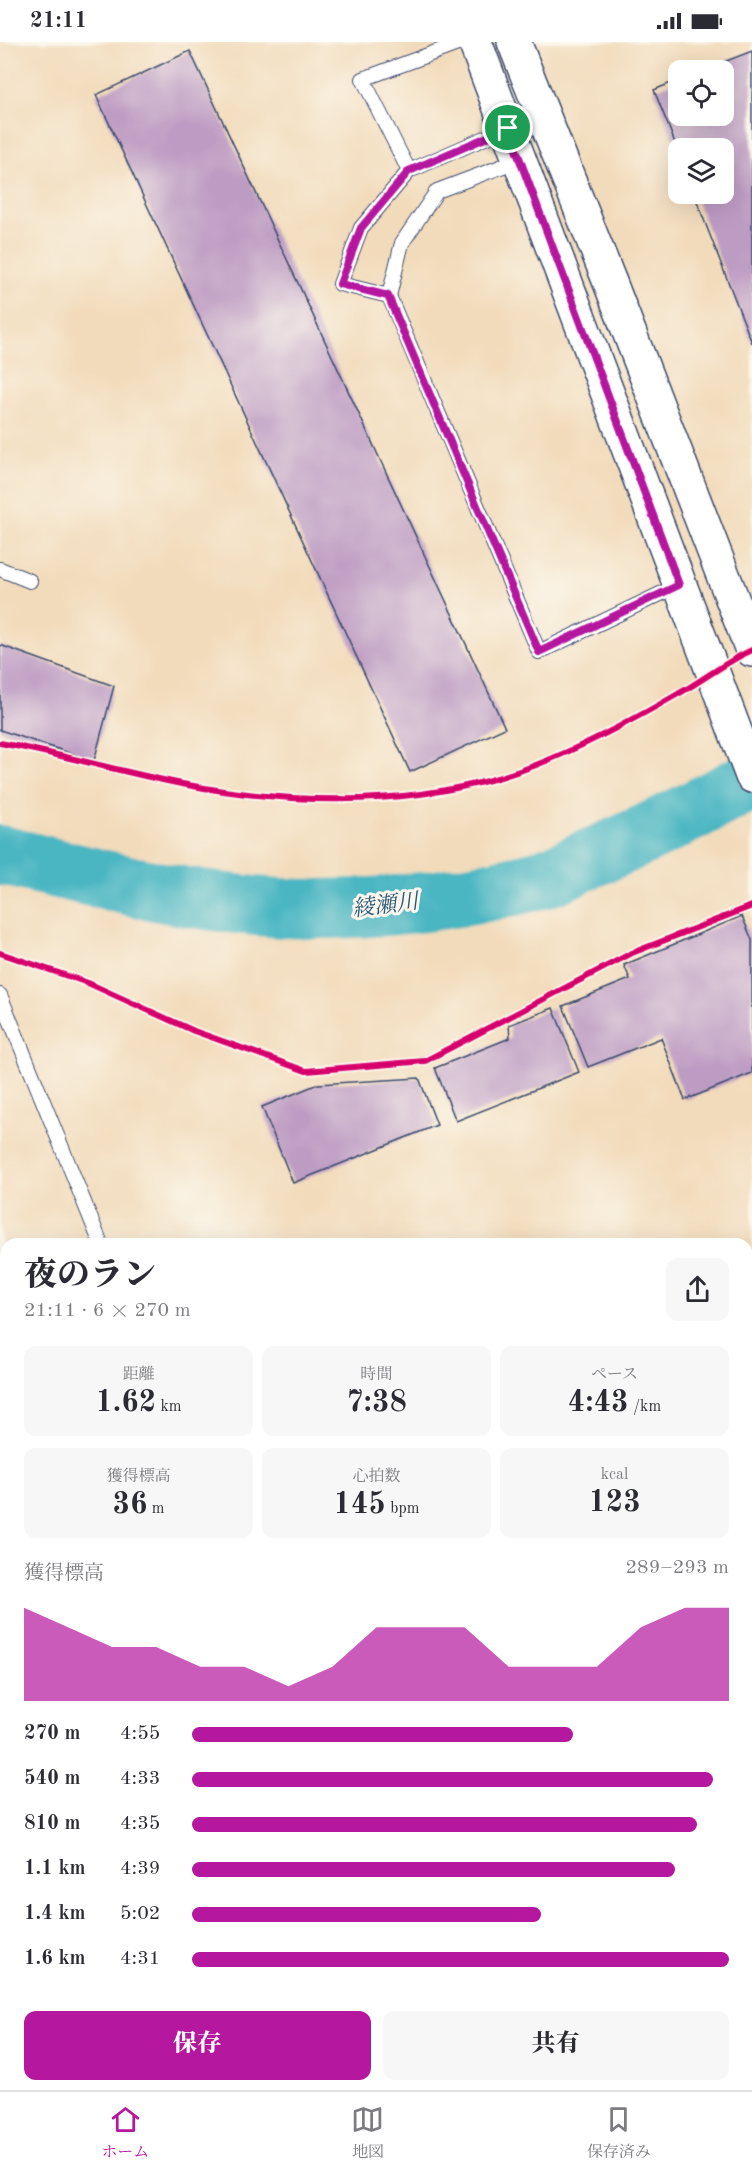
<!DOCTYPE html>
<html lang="ja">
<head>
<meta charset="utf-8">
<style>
  body { margin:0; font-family:"Old Standard TT","Noto Serif JP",serif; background:#f7f7f7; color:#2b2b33; height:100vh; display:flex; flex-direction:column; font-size:22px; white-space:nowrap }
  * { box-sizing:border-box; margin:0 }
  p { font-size:20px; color:#7c7c81 }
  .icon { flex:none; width:33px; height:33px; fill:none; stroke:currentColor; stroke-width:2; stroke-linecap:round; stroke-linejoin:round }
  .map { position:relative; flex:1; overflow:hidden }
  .sheet { position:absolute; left:0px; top:1196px; width:753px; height:854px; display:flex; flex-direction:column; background:#fff; border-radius:18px 18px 0 0; box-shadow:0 6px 24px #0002 }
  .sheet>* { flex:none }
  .buttons { position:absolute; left:668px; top:18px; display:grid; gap:12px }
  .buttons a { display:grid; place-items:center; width:66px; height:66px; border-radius:12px; background:#fff; box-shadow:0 6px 24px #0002; font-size:30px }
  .pin { position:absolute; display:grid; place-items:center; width:51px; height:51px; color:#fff; margin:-26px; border:3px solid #fff; border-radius:50%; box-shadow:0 2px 6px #0007 }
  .round { display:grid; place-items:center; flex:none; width:63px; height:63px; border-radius:12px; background:#f7f7f7 }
  .headline { display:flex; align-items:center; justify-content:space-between; height:102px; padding:0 24px }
  h1 { font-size:33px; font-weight:800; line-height:45px }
  .stats { display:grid; grid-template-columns:repeat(3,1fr); gap:9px; height:102px; padding:6px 24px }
  .stats div { display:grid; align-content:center; border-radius:12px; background:#f7f7f7; text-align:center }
  .stats b { font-size:30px; font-weight:800 }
  .stats small { font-size:16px; font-weight:400 }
  .stats p { font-size:16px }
  .chart { height:168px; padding:12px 24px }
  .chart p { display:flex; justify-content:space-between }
  .chart svg { width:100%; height:108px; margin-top:6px; fill:#b5179e; opacity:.7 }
  .button { display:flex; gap:12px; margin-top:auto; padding:12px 24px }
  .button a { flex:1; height:69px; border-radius:12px; background:#b5179e; color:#fff; font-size:24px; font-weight:800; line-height:69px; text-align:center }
  .button a+a { background:#f7f7f7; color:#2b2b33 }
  ul { padding:0 24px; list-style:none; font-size:20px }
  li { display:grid; grid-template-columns:96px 72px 1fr; align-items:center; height:45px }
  li i { height:15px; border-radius:8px; background:#b5179e }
  .status { display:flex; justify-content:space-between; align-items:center; height:42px; padding:0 30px; background:#fff; direction:ltr }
  .status svg { height:16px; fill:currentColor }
  .tab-bar { display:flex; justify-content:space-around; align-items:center; height:84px; border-top:2px solid #e1e1e2; background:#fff; font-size:16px; color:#7c7c81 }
  .tab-bar a { display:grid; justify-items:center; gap:3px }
  .tab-bar .current { color:#b5179e }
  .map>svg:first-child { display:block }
</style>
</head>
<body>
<div class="status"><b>21:11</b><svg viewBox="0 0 49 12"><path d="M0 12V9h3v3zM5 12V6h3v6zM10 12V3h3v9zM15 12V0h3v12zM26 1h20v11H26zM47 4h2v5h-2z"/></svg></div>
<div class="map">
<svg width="752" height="2048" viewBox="0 0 752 2048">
  <rect width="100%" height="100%" fill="#fbf7ec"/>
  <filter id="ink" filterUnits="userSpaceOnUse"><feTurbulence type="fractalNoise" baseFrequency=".0167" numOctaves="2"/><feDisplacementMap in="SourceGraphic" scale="12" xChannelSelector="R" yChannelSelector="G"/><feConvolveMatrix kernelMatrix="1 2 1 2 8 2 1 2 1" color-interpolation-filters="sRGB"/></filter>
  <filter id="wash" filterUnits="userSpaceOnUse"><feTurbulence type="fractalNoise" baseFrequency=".008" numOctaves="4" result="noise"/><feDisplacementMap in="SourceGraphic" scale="24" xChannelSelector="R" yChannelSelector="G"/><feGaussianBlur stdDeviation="1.35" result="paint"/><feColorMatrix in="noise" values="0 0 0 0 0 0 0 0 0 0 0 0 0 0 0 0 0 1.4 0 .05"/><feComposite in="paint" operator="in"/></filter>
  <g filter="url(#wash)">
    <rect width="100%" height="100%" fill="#f2dbbb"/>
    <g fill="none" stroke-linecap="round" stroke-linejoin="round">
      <!-- river -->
      <path stroke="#48b6c2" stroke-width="60" d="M0 813C77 831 157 853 236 862 335 874 441 863 538 838 554 834 569 826 584 819 642 796 697 767 752 738"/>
    </g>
    <g id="blocks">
      <!-- building -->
      <g fill="#bd9cc3">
        <path d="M190 9 505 686 410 730 96 53Z"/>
        <path d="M752 9V301L694 152H723V106H677L654 48 678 38V74H723V28H703Z"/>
        <path d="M0 603 114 644 94 719 0 688Z"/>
        <path d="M742 874 752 898V1031L685 1058 661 996 588 1025 563 964 630 937 624 923Z"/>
        <path d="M553 966 579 1030 456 1079 435 1026 510 996 509 983Z"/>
        <path d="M419 1036 437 1083 293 1141 262 1065 318 1042Z"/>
        <path d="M0 1338 6 1343V1453L0 1448Z"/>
        <path d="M752 1356V1409L747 1411V1358Z"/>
        <path d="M747 1498 752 1510V1572L747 1574Z"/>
        <path d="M747 1767 752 1781V1826L747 1828Z"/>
        <path d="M192 2043H501L503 2048H194Z"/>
      </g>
    </g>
  </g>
  <g filter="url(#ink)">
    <use href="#blocks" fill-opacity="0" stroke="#3b496c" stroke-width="1.5"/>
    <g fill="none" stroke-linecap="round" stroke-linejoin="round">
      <defs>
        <g id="service">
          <path d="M508 86 409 129 361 186 340 242 389 254 402 201 437 149 519 118"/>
          <path d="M409 129 363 37 463 0"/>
          <path d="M389 254 539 610 679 543"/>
          <path d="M0 527 30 539"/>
          <path d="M0 953 101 1202"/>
        </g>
        <g id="minor">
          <path d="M747 1311 752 1309"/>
          <path d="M0 1600 6 1598"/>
          <path d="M0 1860 6 1875"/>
          <path d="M747 2009 752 2007"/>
          <path d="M74 2043 76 2048"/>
          <path d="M680 2043 682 2048"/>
          <path d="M645 2048 658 2043"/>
        </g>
        <g id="tertiary">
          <path d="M475 0 752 734"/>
          <path d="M514 0 611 243 752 608"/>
          <path d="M747 1637 752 1635"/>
          <path d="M747 1692 752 1690"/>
          <path d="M0 1930 6 1928"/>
          <path d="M0 1977 6 1975"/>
        </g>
      </defs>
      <!-- service casing -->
      <use href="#service" stroke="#3b496c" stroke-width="16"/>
      <!-- minor casing -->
      <use href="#minor" stroke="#3b496c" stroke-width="30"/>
      <!-- tertiary casing -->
      <use href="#tertiary" stroke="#3b496c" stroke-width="36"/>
      <!-- service -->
      <use href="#service" stroke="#fff" stroke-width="14"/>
      <!-- minor -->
      <use href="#minor" stroke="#fff" stroke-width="27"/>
      <!-- tertiary -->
      <use href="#tertiary" stroke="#fff" stroke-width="33"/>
      <defs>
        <g id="cycleway">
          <path d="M0 701C61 712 121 730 182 742 297 764 425 766 536 723 585 704 633 678 678 652 704 638 725 620 752 608"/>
          <path d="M0 911 88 941 194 989 306 1029 425 1019 632 911 752 864"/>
        </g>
      </defs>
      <!-- cycleway casing -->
      <use href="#cycleway" stroke="#fbf7ec" stroke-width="10"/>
      <!-- cycleway -->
      <use href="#cycleway" stroke="#d6006c" stroke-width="6"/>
    </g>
  </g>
  <g fill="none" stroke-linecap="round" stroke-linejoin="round" filter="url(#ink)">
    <defs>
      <path id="route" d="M508 86 679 543 539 610 388 254 340 242 361 186 409 129Z"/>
    </defs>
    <!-- route casing -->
    <use href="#route" stroke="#fff" stroke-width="12"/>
    <!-- route -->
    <use href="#route" stroke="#b5179e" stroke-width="8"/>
  </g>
  <g text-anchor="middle" stroke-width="6" stroke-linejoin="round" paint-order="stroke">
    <!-- water labels -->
    <g font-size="22" font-style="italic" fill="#28587c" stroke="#fbf7ec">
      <text transform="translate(385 862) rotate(-7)" y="8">綾瀬川</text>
    </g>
  </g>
</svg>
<div class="buttons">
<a><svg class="icon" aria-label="locate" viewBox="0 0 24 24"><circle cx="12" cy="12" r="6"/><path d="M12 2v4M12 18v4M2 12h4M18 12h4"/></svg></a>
<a><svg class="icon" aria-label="layers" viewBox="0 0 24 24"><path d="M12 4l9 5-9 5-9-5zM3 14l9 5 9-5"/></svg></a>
</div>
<div class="pin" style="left:508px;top:86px;background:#1e9e55"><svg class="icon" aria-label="arrive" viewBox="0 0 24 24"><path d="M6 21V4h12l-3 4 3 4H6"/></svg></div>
<section class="sheet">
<div class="headline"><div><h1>夜のラン</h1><p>21:11 · 6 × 270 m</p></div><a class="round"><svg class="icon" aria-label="share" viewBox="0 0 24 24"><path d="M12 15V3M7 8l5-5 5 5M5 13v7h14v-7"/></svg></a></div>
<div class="stats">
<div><p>距離</p><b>1.62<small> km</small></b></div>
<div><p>時間</p><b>7:38</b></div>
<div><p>ペース</p><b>4:43<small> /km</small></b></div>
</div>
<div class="stats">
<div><p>獲得標高</p><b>36<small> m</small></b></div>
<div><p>心拍数</p><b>145<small> bpm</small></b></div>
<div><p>kcal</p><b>123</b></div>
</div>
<div class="chart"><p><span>獲得標高</span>289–293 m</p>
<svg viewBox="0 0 160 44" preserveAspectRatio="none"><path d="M0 44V6L10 14L20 22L30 22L40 30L50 30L60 38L70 30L80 14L90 14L100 14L110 30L120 30L130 30L140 14L150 6L160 6V44z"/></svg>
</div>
<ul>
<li><b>270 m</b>4:55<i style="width:71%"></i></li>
<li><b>540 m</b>4:33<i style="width:97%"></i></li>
<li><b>810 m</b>4:35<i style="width:94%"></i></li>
<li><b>1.1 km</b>4:39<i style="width:90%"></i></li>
<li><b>1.4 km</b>5:02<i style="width:65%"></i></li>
<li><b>1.6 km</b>4:31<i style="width:100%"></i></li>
</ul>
<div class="button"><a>保存</a><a>共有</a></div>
</section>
</div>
<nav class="tab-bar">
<a class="current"><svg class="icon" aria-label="home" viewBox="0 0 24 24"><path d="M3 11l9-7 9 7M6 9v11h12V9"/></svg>ホーム</a>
<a><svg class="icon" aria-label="map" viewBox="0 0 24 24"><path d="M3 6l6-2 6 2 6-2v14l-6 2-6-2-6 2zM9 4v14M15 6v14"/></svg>地図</a>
<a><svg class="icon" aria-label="saved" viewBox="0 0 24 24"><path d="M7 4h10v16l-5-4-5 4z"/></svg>保存済み</a>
</nav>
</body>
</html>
